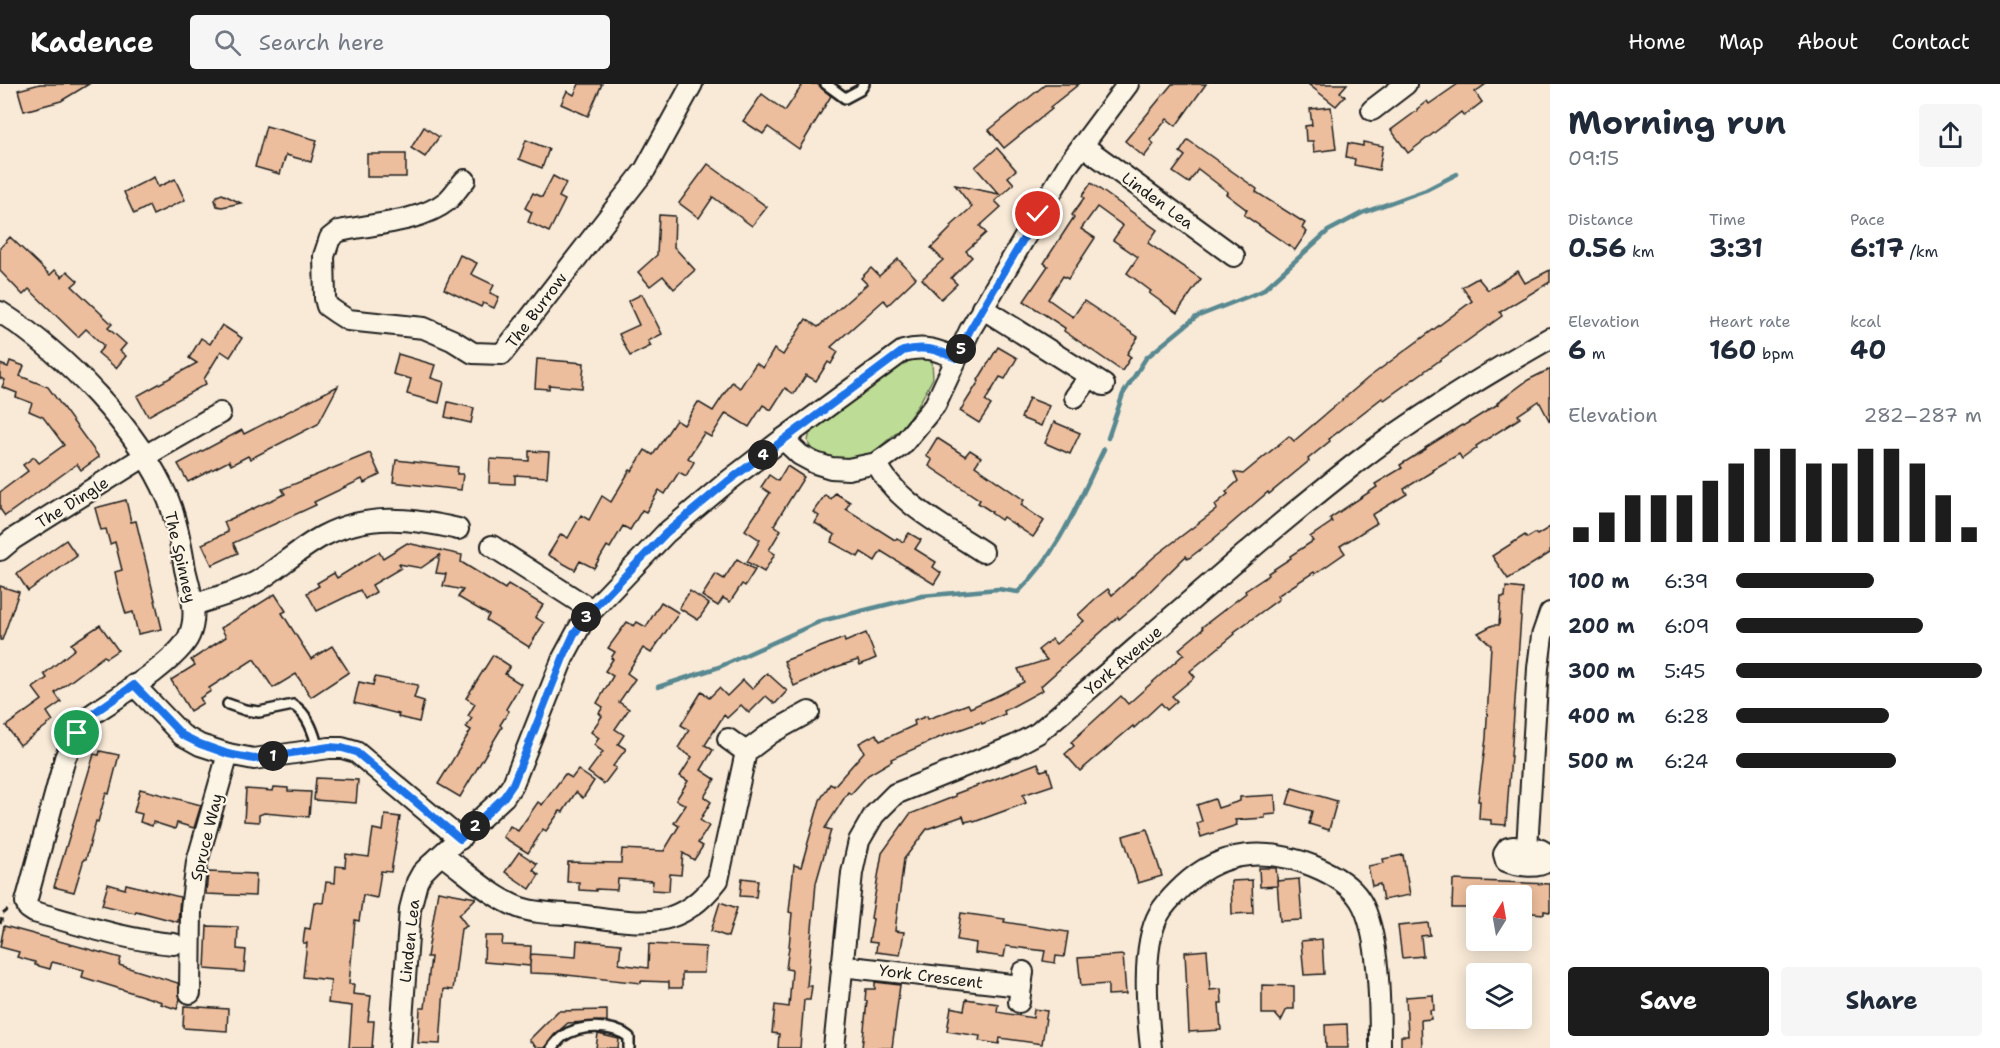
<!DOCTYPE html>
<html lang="en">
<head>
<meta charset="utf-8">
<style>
  body { margin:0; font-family:"Shantell Sans",sans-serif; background:#f6f6f7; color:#1f2937; height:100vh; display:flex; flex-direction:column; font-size:22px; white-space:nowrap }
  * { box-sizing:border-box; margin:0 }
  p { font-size:20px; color:#747a83 }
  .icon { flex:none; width:33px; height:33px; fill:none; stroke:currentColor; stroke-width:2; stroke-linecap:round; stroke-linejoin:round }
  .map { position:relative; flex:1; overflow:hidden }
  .side { display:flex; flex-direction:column; background:#fff; width:450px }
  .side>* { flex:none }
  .needle { width:39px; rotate:11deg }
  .controls { position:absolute; left:1466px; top:801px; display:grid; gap:12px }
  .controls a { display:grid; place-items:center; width:66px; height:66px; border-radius:6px; background:#fff; box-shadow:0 3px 15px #0003; font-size:30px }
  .pin { position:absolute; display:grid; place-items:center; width:51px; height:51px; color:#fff; margin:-26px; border:3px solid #fff; border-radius:50%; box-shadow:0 2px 6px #0007 }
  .km { position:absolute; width:30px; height:30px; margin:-15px; border-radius:50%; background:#222; color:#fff; font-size:16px; line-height:30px; text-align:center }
  .round { display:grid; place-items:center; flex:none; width:63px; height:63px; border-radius:6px; background:#f6f6f7 }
  .overview { display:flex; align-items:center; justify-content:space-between; height:102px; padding:0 18px }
  h1 { font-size:33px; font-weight:700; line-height:45px }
  .figures { display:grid; grid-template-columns:repeat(3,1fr); gap:9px; height:102px; padding:6px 18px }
  .figures div { display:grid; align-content:center }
  .figures b { font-size:26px; font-weight:700 }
  .figures small { font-size:16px; font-weight:400 }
  .figures p { font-size:16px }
  .chart { height:168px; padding:12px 18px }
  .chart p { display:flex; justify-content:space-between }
  .chart svg { width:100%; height:108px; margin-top:6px; stroke:#1c1c1c; stroke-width:6 }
  .primary-button { display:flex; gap:12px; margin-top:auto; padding:12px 18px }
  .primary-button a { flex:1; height:69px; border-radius:6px; background:#1c1c1c; color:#fff; font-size:24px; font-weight:700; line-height:69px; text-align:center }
  .primary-button a+a { background:#f6f6f7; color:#1f2937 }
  ul { padding:0 18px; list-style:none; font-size:20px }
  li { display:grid; grid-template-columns:96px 72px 1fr; align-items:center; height:45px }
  li i { height:15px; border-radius:8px; background:#1c1c1c }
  header { display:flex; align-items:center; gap:36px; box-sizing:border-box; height:84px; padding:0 30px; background:#1c1c1c; color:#fff }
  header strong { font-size:28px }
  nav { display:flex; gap:33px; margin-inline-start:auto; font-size:21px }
  .search { width:420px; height:54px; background:#f6f6f7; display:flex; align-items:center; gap:15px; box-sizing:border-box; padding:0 21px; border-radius:6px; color:#747a83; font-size:22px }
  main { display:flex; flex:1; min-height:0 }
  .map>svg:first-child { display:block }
</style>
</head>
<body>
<header>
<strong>Kadence</strong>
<div class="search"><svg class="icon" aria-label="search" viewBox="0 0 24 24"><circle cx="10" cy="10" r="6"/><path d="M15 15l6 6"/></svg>Search here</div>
<nav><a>Home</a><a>Map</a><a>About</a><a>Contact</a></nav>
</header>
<main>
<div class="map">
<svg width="1550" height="964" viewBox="0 0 1550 964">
  <rect width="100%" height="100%" fill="#f9ead7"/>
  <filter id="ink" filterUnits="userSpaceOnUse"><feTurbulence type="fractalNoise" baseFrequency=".0167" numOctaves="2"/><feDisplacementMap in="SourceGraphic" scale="12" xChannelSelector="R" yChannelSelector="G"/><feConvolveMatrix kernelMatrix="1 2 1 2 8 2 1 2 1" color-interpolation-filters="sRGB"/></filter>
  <g filter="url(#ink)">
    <!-- green -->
    <path fill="#bddc95" stroke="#6c7c58" stroke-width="1.5" d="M916 272 932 277 933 294 919 320 902 344 868 373 845 376 823 372 811 366 808 357 810 347 902 275Z"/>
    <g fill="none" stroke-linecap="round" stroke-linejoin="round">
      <!-- stream -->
      <g stroke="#598890" stroke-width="4.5">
        <path d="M1108 354 1123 310 1146 274 1196 233 1262 207 1328 147 1362 129 1426 106 1457 90"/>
        <path d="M658 603 719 583 821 537 922 512 998 505 1018 508C1059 469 1079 416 1104 365"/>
      </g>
    </g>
    <!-- building -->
    <g fill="#edbe9d" stroke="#1c1c1c" stroke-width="1.5">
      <path d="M40 0H89L61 17 24 27 18 6Z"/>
      <path d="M579 0H602L588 32 561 20 567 7 574 11Z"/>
      <path d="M803 0H817L831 12 799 65 768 43 763 50 743 37 762 10 785 27Z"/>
      <path d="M1046 0H1079L1050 23 1052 25 1004 64 989 46Z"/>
      <path d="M1172 0H1206L1176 42 1167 35 1150 56 1154 60 1144 73 1125 57Z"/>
      <path d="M1308 0H1347L1340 8 1345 12 1336 22Z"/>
      <path d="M1458 0H1486L1475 8 1482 18 1464 32 1461 28 1408 69 1391 46 1418 26 1417 25 1427 17 1429 20Z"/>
      <path d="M1331 23 1336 65 1314 68 1313 57H1306L1305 42 1312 41 1310 25Z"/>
      <path d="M266 42 317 56 311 78 286 71 280 90 255 83Z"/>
      <path d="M424 43 439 53 425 73 411 64Z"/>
      <path d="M526 56 549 65 542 84 519 75Z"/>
      <path d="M1188 56 1257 105 1256 108 1305 139 1302 144 1307 148 1295 166 1244 131 1247 126 1226 110 1228 108 1198 85 1189 99 1173 88 1185 72 1180 68Z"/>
      <path d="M1363 58 1383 62 1379 86 1354 81 1355 75 1346 73 1348 59 1363 62Z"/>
      <path d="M997 64 1016 86 1008 93 1014 100 995 117 1001 123 980 142 986 149 966 167 972 173 951 194 957 200 941 215 922 195 943 176 931 164 952 143 951 142 972 123 955 101 999 110 975 83Z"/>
      <rect x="367" y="70" width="39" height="23"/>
      <path d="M708 80 767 123 752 142 713 113 699 134 679 119Z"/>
      <path d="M553 92 566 99 559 113 565 116 549 148 528 138 532 128 525 124 533 109 542 113Z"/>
      <path d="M154 93 158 103 175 95 185 116 153 131 149 122 134 130 124 108Z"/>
      <path d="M1091 99 1157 146 1148 159 1201 195 1177 229 1149 209 1151 207 1127 189 1138 173 1113 156 1123 142 1097 123 1081 145 1095 154 1068 195 1063 192 1048 215 1073 233 1084 217 1138 253 1127 270 1131 273 1122 287 1064 247 1065 244 1024 217 1048 182 1044 179 1074 133 1072 131 1084 114 1082 112Z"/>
      <path d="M222 110 241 119 222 123 217 122 215 116 217 112Z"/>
      <path d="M659 131 675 132 674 163 695 186 674 205 663 192 650 202 638 188 657 171Z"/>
      <path d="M10 153 50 191 55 186 62 193 67 187 78 197 72 202 112 240 108 244 126 260 120 267 126 272 116 284 98 269 104 262 86 245 78 253 29 205 23 211 0 187V164Z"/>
      <path d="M460 171 477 179 471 190 494 201 490 209 499 213 494 224 483 219 481 223 444 205Z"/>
      <path d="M898 175 916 194 888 221 884 216 831 263 838 268 831 280 828 278 816 297 806 291 794 310 785 304 771 326 763 321 749 343 726 329 711 353 704 349 688 374 694 378 686 392 679 388 665 410 659 406 646 428 642 426 630 446 623 442 610 464 607 462 594 484 580 477 575 486 548 471 561 450 568 454 581 431 589 436 602 412 611 418 630 386 632 387 645 366 653 371 676 336 684 341 698 318 713 327 732 298 740 304 756 279 763 284 774 265 783 271 806 235 818 243 867 200 861 194 871 184 879 192Z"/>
      <path d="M1550 186V198L1500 228 1502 232 1384 316 1382 314 1329 355 1330 357 1308 375 1309 377 1269 410 1268 408 1210 458 1188 475 1186 472 1136 521 1119 535 1118 533 1041 602 1043 606 1004 627 1005 630 982 640 981 638 945 651 891 675 892 677 868 691 851 710 848 708 825 744 831 746 816 799 807 902H812L810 916H804L800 964H778L779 950 772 949 775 921 789 923 792 886 786 885 789 863 792 829 789 828 794 781 801 783 820 716 830 700 834 702 864 668 859 659 876 650 880 657 915 641 914 637 927 632 928 635 968 620 970 624 1001 610 1024 598 1018 585 1047 576 1038 566 1052 555 1056 560 1084 537 1078 531 1095 515 1108 505 1112 511 1155 472 1217 425 1215 421 1228 410 1226 408 1238 397 1234 388 1243 390 1289 352 1294 357 1368 294 1472 217 1462 203 1478 194 1488 206 1518 187 1525 199Z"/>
      <path d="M642 210 662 250 648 257 651 262 630 272 619 250 639 241 628 217Z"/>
      <path d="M222 241 242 254 230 273 221 267 204 295 206 300 148 332 137 312 197 279 189 274 201 254 210 260Z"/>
      <path d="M998 263 1017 274 1005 295 1000 293 985 317 991 321 979 339 960 327 979 297 978 296Z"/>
      <path d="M398 270 435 281 431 294 444 298 439 319 407 310 411 295 393 290Z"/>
      <path d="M537 275 584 279 582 304 549 301V305L535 304Z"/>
      <path d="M10 277 24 282 20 292 48 303 99 373 81 386 77 380 5 432 0 425V408L28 387 23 381 34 373 39 379 64 361 43 333 29 327 32 319 16 313 17 309 2 303 5 296 0 294V280L8 283Z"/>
      <path d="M1550 285V338L1539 317 1518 331 1520 334 1476 362 1477 364 1462 375 1459 370 1432 386 1433 387 1404 405 1407 410 1372 431 1377 439 1340 462 1345 469 1315 490 1314 488 1277 512 1279 515 1234 548 1235 550 1190 587 1195 593 1172 612 1177 617 1167 626 1161 619 1134 644 1133 642 1080 687 1065 670 1074 662 1071 658 1121 612 1128 620 1184 570 1179 565 1203 545 1202 543 1246 509 1245 507 1269 491 1268 489 1291 474 1290 472 1313 457 1310 453 1332 438 1330 434 1377 403 1375 400 1402 384 1400 381 1426 365 1425 364 1462 341 1463 342 1498 320 1497 319 1528 296Z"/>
      <path d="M338 302 318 340 250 375 248 372 231 381 229 377 188 398 178 380 242 346 244 350Z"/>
      <path d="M1029 314 1049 322 1041 342 1021 334Z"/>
      <path d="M448 318 474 324 471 339 445 333Z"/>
      <path d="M1054 338 1080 349 1070 370 1045 359Z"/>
      <path d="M937 354 965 372 970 366 981 373 975 382 1024 416 1021 421 1044 437 1033 453 1003 433 1001 436 991 429 992 428 978 419 980 416 929 382 932 376 926 372Z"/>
      <path d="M529 367 549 368 547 393 515 391V400L489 399 490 375 529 377Z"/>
      <path d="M370 369 380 391 364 399 362 395 314 418 316 421 233 459 238 469 212 481 202 460 228 448 224 438 285 410 282 405Z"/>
      <path d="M396 376 458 383 457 390H463L461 406 393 398Z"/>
      <path d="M787 382 804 393 774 441 781 446 769 466 775 470 764 488 747 478 760 456 745 446 770 409 761 403 769 391 778 397Z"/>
      <path d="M835 409 850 418 846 425 895 456 897 454 903 458 909 449 921 456 915 465 936 478 933 483 941 489 934 500 881 467 875 477 861 468 858 473 831 458 835 451 815 439 819 432 813 428 825 411 831 415Z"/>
      <path d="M126 416 131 438 136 437 162 545 138 550 133 528 126 530 118 503 115 488 122 486 115 458 110 460 106 445 101 446 95 424Z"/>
      <path d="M1550 443V469L1508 495 1492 472 1525 451 1527 454 1535 449 1537 451Z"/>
      <path d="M66 456 77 472 28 507 17 490Z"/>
      <path d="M407 459 462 471 461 478 505 505 508 500 543 521 535 533 544 539 529 563 486 536 489 531 458 513 463 506 443 502 446 490 436 489 440 471 421 484 399 480 401 484 372 501 376 508 365 515 360 506 317 527 307 509 319 502 317 499 334 489 337 494 379 468 383 474Z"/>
      <path d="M737 475 755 486 745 502 742 500 730 518 723 514 718 522 702 512 716 490 724 495Z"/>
      <path d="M0 502 19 508 2 556H0Z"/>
      <path d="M1506 503 1523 505 1506 741 1491 740V736L1479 735 1480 717H1478L1486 654 1491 561 1478 549 1493 541H1499L1501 513H1505Z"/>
      <path d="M690 507 709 520 698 536 679 524Z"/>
      <path d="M275 510 286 527 282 529 311 575 332 562 349 588 311 613 296 590 273 604 254 575 209 604 211 607 200 614 203 619 190 627 171 596 195 581 191 576 226 553 221 544Z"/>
      <path d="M661 518 679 529 651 569 643 564 627 589 635 595 619 618 629 625 615 645 624 651 618 660 626 665 613 682 616 684 604 700 588 688 603 668 594 661 599 654 591 648 602 632 599 629 603 623 597 619 613 592 605 587 613 575 611 574 615 568 608 564 627 538 634 542 637 538 646 543Z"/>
      <path d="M100 541 118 566 106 574 104 572 55 609 61 618 47 628 53 637 20 661 6 642 42 616 33 604 47 594 44 590 75 565 71 560Z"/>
      <path d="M866 549 876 574 860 581 858 576 836 583 794 602 784 577 844 554 845 558Z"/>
      <path d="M493 571 510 582 505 590 521 600 506 625 509 627 500 641 502 643 460 713 438 700 471 646 466 643 472 634 468 632 475 620 466 614Z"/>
      <path d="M767 589 787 607 775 620 766 612 749 629 741 621 727 634 724 631 705 661 713 666 701 686 715 695 704 713 711 718 700 736 709 742 698 759 703 762 694 776 683 769 681 791 670 790 669 807 652 806 653 797 618 795 617 806 596 805V807L579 806V798H567L568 778 621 779 622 765 664 767 679 742 674 739 686 721 676 716 688 697 680 692 692 673 678 664 689 646 681 641 702 607 709 614 719 604 727 612 743 596 752 605Z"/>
      <path d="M375 593 418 601 414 614 424 617 419 638 398 633 399 630 354 619 359 598 373 601Z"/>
      <path d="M100 667 119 671 109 710 106 709 98 738 96 737 86 775H84L74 808 54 803 94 670 99 671Z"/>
      <path d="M1038 679 1041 687 1048 685 1053 701 1023 711 1026 719 974 738 973 736 965 738 963 732 927 745 904 775 895 847 904 848 900 871 876 868 877 859 869 858 873 835 871 834 882 769 910 730 956 712 955 710Z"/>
      <path d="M578 686 594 697 583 714 576 708 563 728 560 727 546 747 543 745 528 769 503 753 510 742 518 747 538 718 542 721 565 690 572 694Z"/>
      <path d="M316 694 358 696 356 719 314 716Z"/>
      <path d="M274 703 288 704V707L311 708 309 733 264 729 259 731V738L244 737 246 705 273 707Z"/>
      <path d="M1292 704 1337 717 1329 746 1309 740 1312 727 1287 720Z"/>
      <path d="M140 705 201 721 194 744 177 739 175 745 153 738 152 742 140 738 142 730 134 728Z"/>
      <path d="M1275 711 1276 730 1265 731V734L1235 736 1237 741 1201 753 1197 739 1202 737 1197 721 1215 715 1218 724 1240 717V713Z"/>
      <path d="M385 731 400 733 391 788 381 787 377 814 363 811 359 837 355 836 349 900H354L353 910 371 912 368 937H374L372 964H349L352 922 328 919 331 896 303 893 307 859H303L305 844 310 845 314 818 323 819 326 798 335 799 336 782 345 783 346 770 369 773 373 745 383 747Z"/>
      <path d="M1147 745 1162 792 1138 799 1123 752Z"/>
      <path d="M519 768 537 780 533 786 539 791 530 805 505 788Z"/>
      <path d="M1403 771 1410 811 1383 816 1380 800 1372 802 1368 782 1384 779 1383 775Z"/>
      <path d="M1259 784H1276L1278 802 1260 803Z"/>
      <path d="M208 788 256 790 255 812 206 810Z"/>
      <path d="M742 794 758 796 756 813 740 812Z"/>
      <path d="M1299 795 1302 836 1280 837 1277 797Z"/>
      <path d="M1252 796 1253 829 1232 830 1231 797Z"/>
      <path d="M1453 796 1550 800V828L1544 827V830L1521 828V812H1476V831L1468 824H1452Z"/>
      <path d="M108 800 125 805 126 800 180 813 178 838 136 827 135 829 102 821Z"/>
      <path d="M438 807 476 814 459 831 467 842 461 845 453 906 444 905 440 960 418 959 420 924H425L431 873H427Z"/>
      <path d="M720 818 737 824 728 853 711 847Z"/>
      <path d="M961 829 1005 835 1004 838 1068 848 1064 873 1056 872 1055 879 1043 877 1045 867 1006 862 1004 873 975 869 976 859 957 856Z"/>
      <path d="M1428 839 1430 851 1421 852 1423 872 1402 874 1398 842Z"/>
      <path d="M4 842 121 874 119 881 178 899 180 915 177 925 161 920 162 918 82 893 84 886 52 878 50 885 35 881V878L17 873 19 868 0 863Z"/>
      <path d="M207 842 238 843 237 865 246 866 244 888 205 885Z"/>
      <path d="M485 852H503L502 861 531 862 530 881 531 870 576 873 577 856 621 860 619 880 648 884 649 860 706 863 704 889H682V904H669V898L641 897V899L557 890 530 889V882L484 878Z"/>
      <path d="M1322 855 1324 890 1304 891 1301 857Z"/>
      <path d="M1207 866 1210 906 1221 905 1222 919H1219L1221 946 1189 948 1185 868Z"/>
      <path d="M1123 871 1126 910 1108 911V900L1081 902 1078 874Z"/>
      <path d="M875 898 900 901 892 964H862L867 917H865L866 905H875Z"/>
      <path d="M1262 901 1294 902V925H1287L1281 937 1275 930H1262Z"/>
      <path d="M1433 911 1434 926H1430L1431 935 1421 936 1422 964H1401V952H1408L1406 913Z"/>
      <path d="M966 915 998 920 997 928 1033 934 1034 925 1047 927 1042 960 1000 954 999 960 979 957 980 952 947 947 951 923 964 926Z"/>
      <path d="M184 922 228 925 227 947 183 944Z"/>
      <path d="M607 926V937L568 939 554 951 544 964H537L529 956 558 927Z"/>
      <path d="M1347 940 1348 964H1326L1325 941Z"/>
      <path d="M598 950 619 955 618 964H596Z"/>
    </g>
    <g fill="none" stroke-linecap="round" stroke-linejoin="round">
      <defs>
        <g id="service">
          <path d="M826 0 845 14 860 6 864 0"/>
          <path d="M228 620 245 626 259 628 293 621C308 630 314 649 318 665"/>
          <path d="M552 964C555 961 558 956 562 953 579 940 612 940 629 953V964"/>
        </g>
        <g id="minor">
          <path d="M1372 26 1406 0"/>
          <path d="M1082 61 1234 172"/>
          <path d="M465 96C459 102 454 111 447 117 421 138 372 140 339 147L330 154 324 172 325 214 327 222 337 229 348 236 424 244 452 256 473 269 502 270 645 86 692 0"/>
          <path d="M982 224 1104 301"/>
          <path d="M0 228C64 269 138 344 168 415 177 437 181 462 185 485 190 507 199 530 189 552 179 576 115 615 91 631 79 643 72 658 65 674L26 818 28 824 34 828C81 841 126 856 174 860"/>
          <path d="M1075 313 1090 292"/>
          <path d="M783 355 903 267C924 261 937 266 956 274"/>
          <path d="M877 379C894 418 949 445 983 468"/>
          <path d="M492 462 592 526"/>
          <path d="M0 466 13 455 145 372 220 329"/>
          <path d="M193 521C214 514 239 508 258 497 280 483 300 464 323 452 367 429 411 434 458 445"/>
          <path d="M134 601 182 651 200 661 228 670 254 675 329 664H342L356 668 460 755"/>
          <path d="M728 655 746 668"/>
          <path d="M1513 763 1541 766 1546 769V778C1536 785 1516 781 1506 777L1504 770 1508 764Z"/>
          <path d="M1527 764 1538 584 1542 552 1550 529"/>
          <path d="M442 771C466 788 490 812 518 823 535 830 558 829 577 831 637 838 676 851 718 796L746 668 771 649 809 628"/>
          <path d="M841 882 1021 902"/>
          <path d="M190 909 191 825 197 778 228 670"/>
          <path d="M1019 918 1023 888"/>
          <path d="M400 964 410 825 417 798 422 789 431 780 504 713 513 700 563 574 584 535 666 449 727 398 783 355 800 371 815 379 831 384 848 385 877 379 902 361 935 321 970 246 1067 82 1128 0"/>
          <path d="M834 964 852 789 859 757 874 731 895 710 1014 662 1038 649C1142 560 1244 467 1352 382 1414 334 1482 293 1550 254"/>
          <path d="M1151 964C1147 928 1141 862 1159 830 1165 819 1175 810 1183 802 1221 766 1266 763 1313 782 1330 789 1350 800 1360 816 1380 847 1380 927 1380 964"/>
        </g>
      </defs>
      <!-- service casing -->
      <use href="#service" stroke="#1c1c1c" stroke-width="14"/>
      <!-- minor casing -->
      <use href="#minor" stroke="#1c1c1c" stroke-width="24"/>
      <!-- path -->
      <path stroke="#1c1c1c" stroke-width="3" stroke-dasharray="6 4.5" stroke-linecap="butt" d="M0 840 3 830 11 823"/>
      <!-- service -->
      <use href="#service" stroke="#fcf5e5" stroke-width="9"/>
      <!-- minor -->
      <use href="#minor" stroke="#fcf5e5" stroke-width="20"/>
    </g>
  </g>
  <g fill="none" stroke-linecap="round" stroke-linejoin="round" filter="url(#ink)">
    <defs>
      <path id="route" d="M77 649 91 631 134 601 182 651 200 660 228 670 254 675 329 663 342 664 356 668 460 755 504 713 513 700 563 574 574 550 592 526 666 449 727 398 903 267C924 261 937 266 956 274L970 246 1038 130"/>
    </defs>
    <!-- route casing -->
    <use href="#route" stroke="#fff" stroke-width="12"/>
    <!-- route -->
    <use href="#route" stroke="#1a73e8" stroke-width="8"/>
  </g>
  <g text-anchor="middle" stroke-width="4.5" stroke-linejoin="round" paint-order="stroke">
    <!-- street labels -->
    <g font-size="16" fill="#1c1c1c" stroke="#fcf5e5">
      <text transform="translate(1158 116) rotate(36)" y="6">Linden Lea</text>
      <text transform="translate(536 226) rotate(-53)" y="6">The Burrow</text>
      <text transform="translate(72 418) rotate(-32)" y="6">The Dingle</text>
      <text transform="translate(181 473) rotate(77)" y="6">The Spinney</text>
      <text transform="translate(1123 576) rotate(-41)" y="6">York Avenue</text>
      <text transform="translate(206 753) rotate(-76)" y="6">Spruce Way</text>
      <text transform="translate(409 857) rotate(-84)" y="6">Linden Lea</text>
      <text transform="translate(931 892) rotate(7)" y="6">York Crescent</text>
    </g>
  </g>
</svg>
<div class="controls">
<a><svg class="needle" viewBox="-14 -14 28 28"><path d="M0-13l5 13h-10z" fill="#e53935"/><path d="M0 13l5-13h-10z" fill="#747a83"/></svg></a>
<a><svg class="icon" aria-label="layers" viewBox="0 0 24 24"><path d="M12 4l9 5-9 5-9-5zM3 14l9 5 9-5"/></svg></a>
</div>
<div class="pin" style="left:77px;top:649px;background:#1e9e55"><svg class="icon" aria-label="arrive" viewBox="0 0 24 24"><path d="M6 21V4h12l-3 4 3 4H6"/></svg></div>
<div class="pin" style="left:1038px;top:130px;background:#d93025"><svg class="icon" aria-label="check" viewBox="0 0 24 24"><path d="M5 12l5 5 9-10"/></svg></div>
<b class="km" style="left:273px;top:672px">1</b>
<b class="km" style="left:475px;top:742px">2</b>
<b class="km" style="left:586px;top:533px">3</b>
<b class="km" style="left:763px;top:371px">4</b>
<b class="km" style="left:961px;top:265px">5</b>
</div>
<section class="side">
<div class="overview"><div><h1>Morning run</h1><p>09:15</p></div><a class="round"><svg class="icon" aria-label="share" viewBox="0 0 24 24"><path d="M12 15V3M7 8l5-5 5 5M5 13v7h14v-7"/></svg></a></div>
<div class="figures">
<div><p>Distance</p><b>0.56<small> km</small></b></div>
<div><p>Time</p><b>3:31</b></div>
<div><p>Pace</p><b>6:17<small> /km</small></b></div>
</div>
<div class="figures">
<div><p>Elevation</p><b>6<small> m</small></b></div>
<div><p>Heart rate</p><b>160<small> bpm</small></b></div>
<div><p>kcal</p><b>40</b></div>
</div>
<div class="chart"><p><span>Elevation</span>282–287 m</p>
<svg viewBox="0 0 160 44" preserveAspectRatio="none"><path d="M5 44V38M15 44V32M25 44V25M35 44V25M45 44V25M55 44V19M65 44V12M75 44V6M85 44V6M95 44V12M105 44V12M115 44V6M125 44V6M135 44V12M145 44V25M155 44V38"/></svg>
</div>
<ul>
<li><b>100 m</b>6:39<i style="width:56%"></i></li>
<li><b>200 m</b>6:09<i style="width:76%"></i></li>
<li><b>300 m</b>5:45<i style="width:100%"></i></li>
<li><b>400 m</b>6:28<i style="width:62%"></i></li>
<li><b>500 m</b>6:24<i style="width:65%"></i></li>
</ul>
<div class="primary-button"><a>Save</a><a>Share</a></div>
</section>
</main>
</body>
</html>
